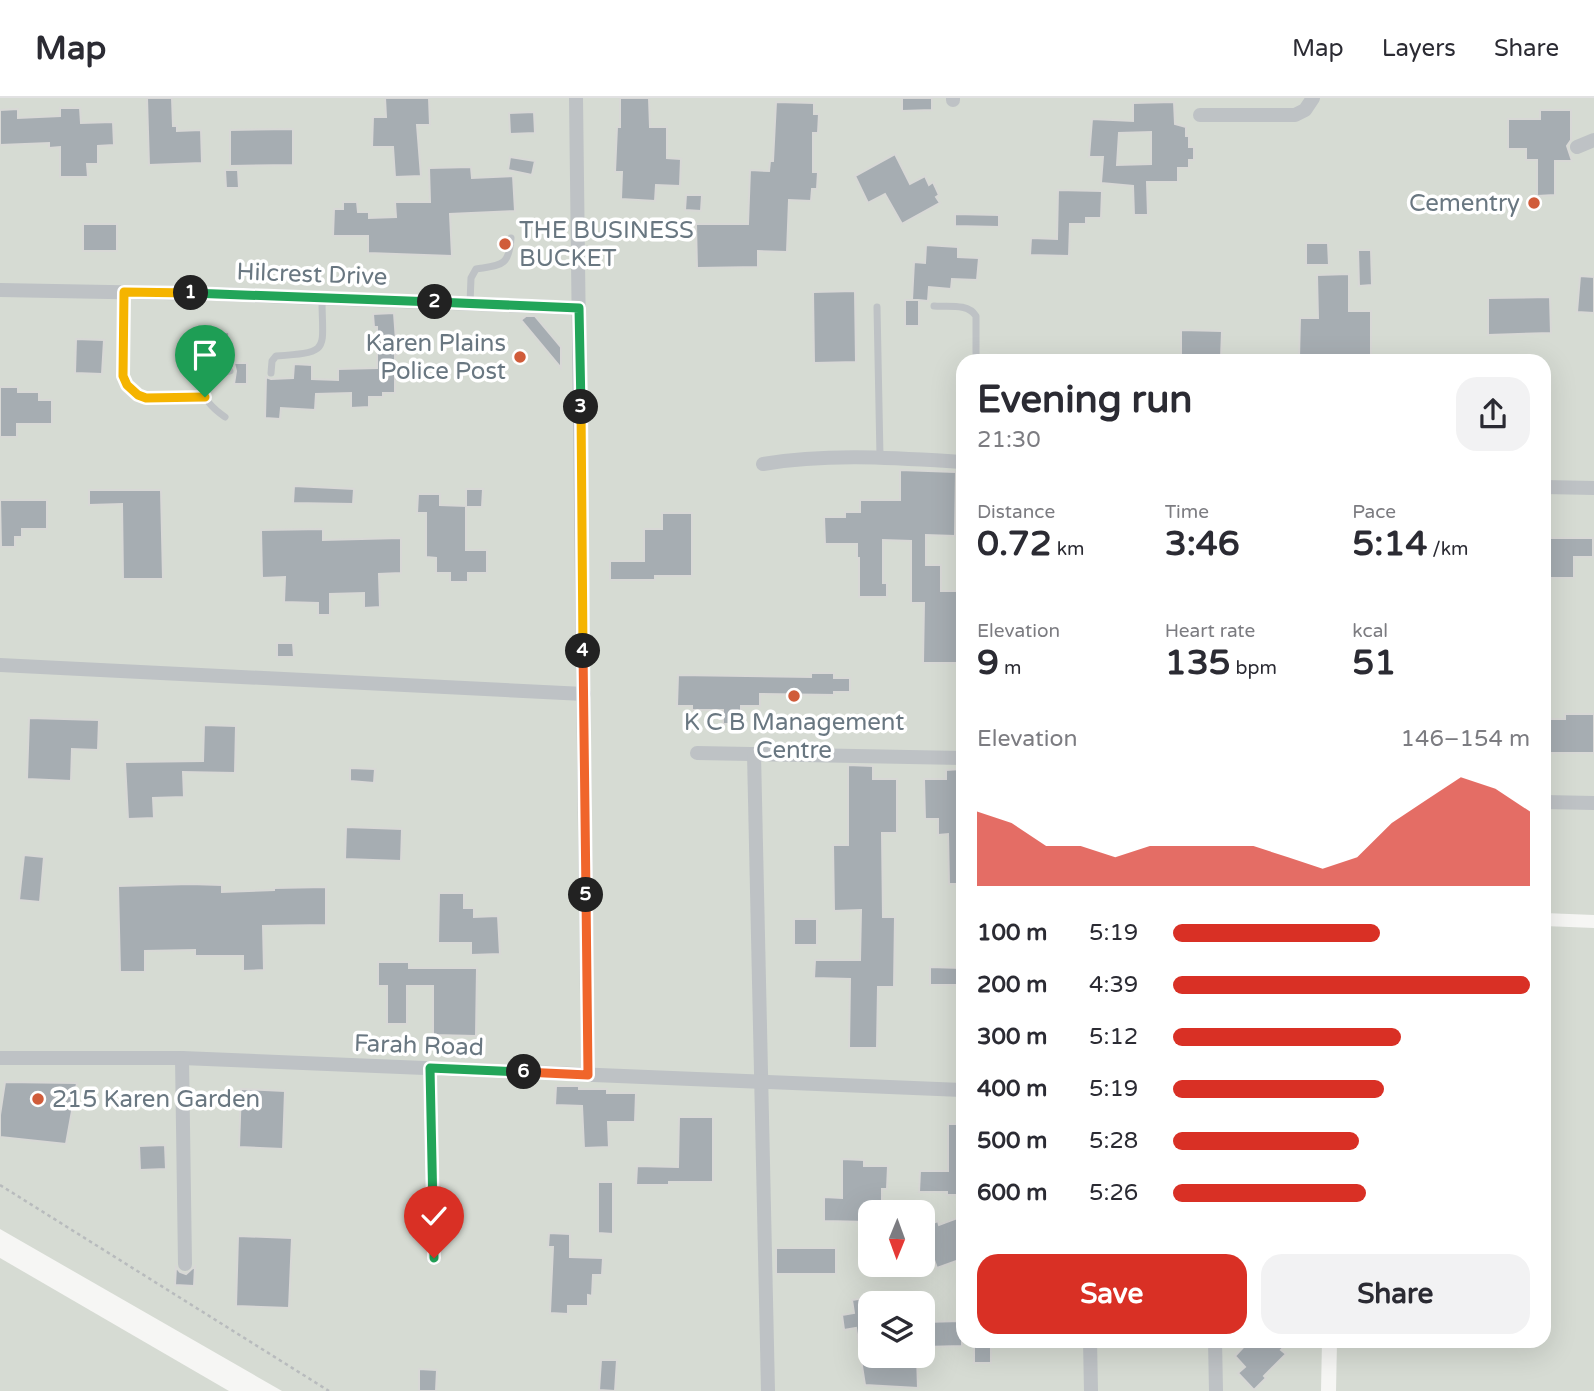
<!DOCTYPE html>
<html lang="en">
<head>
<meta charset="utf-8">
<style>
  body { margin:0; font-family:"Varela Round",sans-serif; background:#f2f2f3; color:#2b2b33; height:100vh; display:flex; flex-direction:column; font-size:26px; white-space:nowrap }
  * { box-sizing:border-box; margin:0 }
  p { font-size:23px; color:#7c7c81 }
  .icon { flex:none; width:38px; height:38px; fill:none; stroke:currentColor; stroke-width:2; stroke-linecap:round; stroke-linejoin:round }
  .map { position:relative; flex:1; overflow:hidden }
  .drawer { position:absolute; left:956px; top:256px; width:595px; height:994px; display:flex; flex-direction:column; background:#fff; border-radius:21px; box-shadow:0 7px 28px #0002 }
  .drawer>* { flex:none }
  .needle { width:46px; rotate:181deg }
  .buttons { position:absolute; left:858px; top:1102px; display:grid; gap:14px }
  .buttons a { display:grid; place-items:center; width:77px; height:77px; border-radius:14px; background:#fff; box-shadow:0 7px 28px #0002; font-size:35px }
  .pin { position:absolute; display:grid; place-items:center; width:60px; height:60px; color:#fff; margin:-72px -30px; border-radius:50% 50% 50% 0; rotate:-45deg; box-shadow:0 0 7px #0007 }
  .pin .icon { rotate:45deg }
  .km { position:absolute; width:35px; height:35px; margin:-18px; border-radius:50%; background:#222; color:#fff; font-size:19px; line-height:35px; text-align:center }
  .round { display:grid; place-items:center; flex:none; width:74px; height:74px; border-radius:21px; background:#f2f2f3 }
  .overview { display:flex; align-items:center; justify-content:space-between; height:119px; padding:0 21px }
  h1 { font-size:38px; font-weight:700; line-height:52px }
  .metrics { display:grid; grid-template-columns:repeat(3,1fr); gap:10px; height:119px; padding:7px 21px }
  .metrics div { display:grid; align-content:center }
  .metrics b { font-size:35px; font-weight:700 }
  .metrics small { font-size:19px; font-weight:400 }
  .metrics p { font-size:19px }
  .chart { height:196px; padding:14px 21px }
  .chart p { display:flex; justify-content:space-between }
  .chart svg { width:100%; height:126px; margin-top:7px; fill:#d93025; opacity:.7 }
  .cta { display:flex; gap:14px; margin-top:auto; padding:14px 21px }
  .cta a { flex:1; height:80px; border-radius:21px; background:#d93025; color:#fff; font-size:28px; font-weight:700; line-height:80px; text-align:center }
  .cta a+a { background:#f2f2f3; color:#2b2b33 }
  ul { padding:0 21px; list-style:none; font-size:23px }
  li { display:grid; grid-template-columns:112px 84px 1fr; align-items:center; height:52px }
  li i { height:18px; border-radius:9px; background:#d93025 }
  header { display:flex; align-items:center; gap:42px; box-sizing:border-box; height:98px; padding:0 35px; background:#fff; border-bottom:2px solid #e1e1e2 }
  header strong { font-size:33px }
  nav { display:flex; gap:38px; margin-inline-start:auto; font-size:24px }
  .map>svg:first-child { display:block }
</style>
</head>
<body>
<header>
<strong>Map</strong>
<nav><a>Map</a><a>Layers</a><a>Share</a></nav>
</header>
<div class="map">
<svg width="1594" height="1293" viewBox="0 0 1594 1293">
  <rect width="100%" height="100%" fill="#f6f6f4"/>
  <!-- green -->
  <g fill="#d6dbd3" fill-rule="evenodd">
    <path d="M0 0H1594V817L1544 815V262H962V1242L1322 1243 1321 1293H282L0 1131ZM870 1115H922V1167H870ZM870 1206H922V1258H870Z"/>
    <path d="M1544 828 1594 830V1293H1336L1337 1243 1544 1242Z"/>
    <path d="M0 1160 229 1293H0Z"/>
  </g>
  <!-- building -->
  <g fill="#a6adb2" stroke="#d8d8d6" stroke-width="2" fill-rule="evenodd">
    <path d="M147 0H172L173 28H177V33L201 32 202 65 149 67Z"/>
    <path d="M385 0H429L430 27H417L421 78 395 79 393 49H372L373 19H386Z"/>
    <path d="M620 0H649L650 29H667V60L681 61 680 88 656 87 655 103 621 101 622 74H615L617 29H620Z"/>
    <path d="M902 0H932V12L902 13Z"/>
    <path d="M776 4 814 5V16H819L818 35H813V74H818L817 91H812L811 103 789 102 787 154 758 153V169L697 170 696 126H748L750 72 769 73 770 63H773Z"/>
    <path d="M1174 4 1175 26 1186 29V38H1189V49H1194V62H1189V70H1178V84H1147L1148 117H1134L1133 88 1101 85 1103 59H1089L1092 21 1133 23V5ZM1151 34V66L1117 67 1119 35Z"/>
    <path d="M60 10H80L81 25 113 24 114 47 98 48V66H87L88 79H60V49L49 50V45L0 47V12L18 11V20L60 18Z"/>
    <path d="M1540 12H1571V42L1567 48 1572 63H1555V97L1537 98V62H1526V51H1508V21H1540Z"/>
    <path d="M534 14 535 35 510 36 509 15Z"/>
    <path d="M293 31V67L230 68V32Z"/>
    <path d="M895 56 910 86 925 78 929 87 933 84 939 97 936 99 940 105 902 126 885 96 868 105 855 78Z"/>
    <path d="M510 59 535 63 532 77 508 72Z"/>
    <path d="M471 69 472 80 513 78 515 113 450 116 452 158 368 155V138H333L334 111H343V104H357L358 114H369V120L396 119 395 104H430L429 70Z"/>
    <path d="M225 72H238L239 90H226Z"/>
    <path d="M1058 92 1102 93 1101 120H1086V126H1070L1069 158 1030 157 1031 140 1057 141Z"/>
    <path d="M686 97H702L701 113 685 112Z"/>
    <path d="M955 116 999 117V129L955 128Z"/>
    <rect x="83" y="126" width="34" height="27"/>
    <path d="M1306 145H1328L1329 167H1306Z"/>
    <path d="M926 147 958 149V159L979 160 977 182 952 181 951 191 929 189 928 203 919 202V228H905V202H918H912L914 164 925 165Z"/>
    <path d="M1358 152H1371L1372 187 1359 188Z"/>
    <path d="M1349 176V213H1371V261L1299 260 1300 220H1318L1317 177Z"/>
    <path d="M1580 178 1594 179V215L1577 214Z"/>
    <path d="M855 193 856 264 814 265 813 194Z"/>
    <path d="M1550 199 1551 235 1488 237V200Z"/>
    <path d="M394 215 397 257H395V295H383V299H369V309L351 310V295L316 296 315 312 281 310 280 321 265 320 266 279 271 281 293 280 294 266 312 267V281L338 282V271L377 270V229H374L373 216Z"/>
    <path d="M526 218H535L561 249V270L521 222Z"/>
    <path d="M1181 232 1222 233 1221 260H1181Z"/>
    <path d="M229 234 230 264 186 265 185 236Z"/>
    <path d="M76 241 104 242 102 276 75 275Z"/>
    <path d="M234 265H247V286H234L236 273Z"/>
    <path d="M0 289H18V294H39V302H52V326H17V339H0Z"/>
    <path d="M900 372 956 374 955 438 926 437V467H941V493H961V565H923L924 505H911V443L883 442V485H887V499H859V460H857V446H825L824 419H845V414H860V402H900Z"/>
    <path d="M294 388 354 391 353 406 293 405Z"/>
    <path d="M466 391H483L482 409H466V452H487V475H468V484H450V475H436V460L426 459V415H417L418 396H440V407L466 408Z"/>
    <path d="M89 392H161L163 481H123L122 406 89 407Z"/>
    <path d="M0 402H47V431H22V439H15V449H1Z"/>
    <path d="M662 415H692V478H655V482H610V463H644V431H662Z"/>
    <path d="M323 431V442L401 440V475L379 476 380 509 364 510V495L330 496V517H318V505L284 504 285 479 262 480 261 432Z"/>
    <path d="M1544 440H1593V459H1574V480H1544Z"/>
    <path d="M277 545H293L294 559H277Z"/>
    <path d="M811 575H834V580H850V594H834V597L760 596V608H741V626H723V612H692V608H677L678 577 811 579Z"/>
    <path d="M1565 616H1594V655H1544V621H1565Z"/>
    <path d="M29 620 99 622 98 652 72 651 71 683 27 681Z"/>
    <path d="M204 627 236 628 235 675 183 674 184 699 153 700 154 720 128 721 125 664 203 663Z"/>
    <path d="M848 667 873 668V681H897V735H882L883 819H895L894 889H878L877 950H849L850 881 814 880 815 862H860L861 812 834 813 833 747H848Z"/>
    <path d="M350 670 375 671 374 685 350 683Z"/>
    <path d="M962 671V786H949L948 736 938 737V721H925L924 681H946V672Z"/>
    <path d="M346 729 402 731 401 763 345 761Z"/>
    <path d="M24 757 44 759 40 804 19 802Z"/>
    <path d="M190 786 222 787V794L274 792V790L326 789V827L263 828 264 872 243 873V858H195V852L145 853V874H120L118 788Z"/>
    <path d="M439 795H464V810H474V819L498 818 500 856 471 857V845H438Z"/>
    <rect x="794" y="821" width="23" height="26"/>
    <path d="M378 864H409V870H477L476 938 433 937V888H407V926H387V888H378Z"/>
    <path d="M930 869 962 870V887H930Z"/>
    <path d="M5 984 77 985 66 1046 0 1039V1017Z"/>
    <path d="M556 988H579V991H607V995H636L635 1024H608L609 1049 584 1050 582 1008 555 1007Z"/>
    <path d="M241 991 285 993 283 1051 239 1049Z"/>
    <path d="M679 1019H713V1084H669V1087H636L637 1068 678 1069Z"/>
    <path d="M948 1026H962V1097H947V1094H919L920 1073H948Z"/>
    <path d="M165 1047 166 1071 140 1072 139 1048Z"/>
    <path d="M842 1061 864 1062V1068H888L887 1091H882V1115H870V1124L824 1123V1099L842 1100Z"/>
    <path d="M598 1084H613V1136L598 1135Z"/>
    <path d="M960 1119 962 1127V1161L937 1170 922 1129 938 1123 939 1127Z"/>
    <path d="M549 1135 570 1136V1159L603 1160 602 1177H593L592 1198 588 1197V1208H568V1216L550 1215 553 1149H548Z"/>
    <path d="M238 1138 292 1140 289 1210 236 1208Z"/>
    <rect x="776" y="1150" width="60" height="26"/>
    <path d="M195 1168 194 1188 175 1187 176 1169 180 1174 186 1176Z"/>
    <path d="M870 1199V1258H917L918 1290 865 1287 856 1230 844 1232 842 1217 854 1215 852 1202Z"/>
    <path d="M962 1223V1248L923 1249V1224Z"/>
    <rect x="974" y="1242" width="17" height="23"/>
    <path d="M1250 1242H1291L1281 1252 1286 1256 1264 1278 1266 1280 1254 1292 1238 1275 1245 1269 1235 1258Z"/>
    <path d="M601 1262H617L615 1293 599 1292Z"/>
    <path d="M419 1271 437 1272 436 1293H419Z"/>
  </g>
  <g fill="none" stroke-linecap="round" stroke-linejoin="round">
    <!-- path -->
    <path stroke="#b8bbbd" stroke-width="2.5" stroke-dasharray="3.5 3.5" stroke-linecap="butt" d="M0 1087 329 1293"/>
    <!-- lane -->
    <g stroke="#bec2c5" stroke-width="7">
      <path d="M124 194 123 278C128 290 134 297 146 300L205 299"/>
      <path d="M470 205 471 180 476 171C501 167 509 169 511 140"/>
      <path d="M934 208C948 209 968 205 976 218V262"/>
      <path d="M877 209 880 359"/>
      <path d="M271 275 272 263 276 258C332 254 322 253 322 200"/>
      <path d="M225 319C198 300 194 283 230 273"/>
    </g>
    <!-- street -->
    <g stroke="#bec2c5" stroke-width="14">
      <path d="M576 0 588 977"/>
      <path d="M953 0V2"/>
      <path d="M1200 17H1295L1305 12 1313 0"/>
      <path d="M1577 49 1594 42"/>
      <path d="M0 192 218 196 579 210"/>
      <path d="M763 366C829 355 896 360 962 364"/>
      <path d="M1544 389 1594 390"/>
      <path d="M0 567 584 596"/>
      <path d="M697 655 962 660"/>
      <path d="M754 656 768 1293"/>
      <path d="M1544 704 1594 705"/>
      <path d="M0 960H182L962 992"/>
      <path d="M182 960 185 1166"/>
      <path d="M430 970 434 1160"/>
      <path d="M1090 1242 1091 1293"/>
      <path d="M1215 1242 1216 1293"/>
    </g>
  </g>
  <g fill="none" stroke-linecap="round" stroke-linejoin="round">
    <defs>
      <path id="split-1" d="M191 195 124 194 123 278 127 287 138 297 146 300 205 299"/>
      <path id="split-2" d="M191 195 435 204"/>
      <path id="split-3" d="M435 204 579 210 581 309"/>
      <path id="split-4" d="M581 309 583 553"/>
      <path id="split-5" d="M583 553 586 797"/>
      <path id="split-6" d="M524 974 588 977 586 797"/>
      <path id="split-7" d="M434 1160 430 970 524 974"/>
    </defs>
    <!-- split-1 casing -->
    <use href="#split-1" stroke="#fff" stroke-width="14"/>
    <!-- split-2 casing -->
    <use href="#split-2" stroke="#fff" stroke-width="14"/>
    <!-- split-3 casing -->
    <use href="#split-3" stroke="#fff" stroke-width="14"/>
    <!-- split-4 casing -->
    <use href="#split-4" stroke="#fff" stroke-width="14"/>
    <!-- split-5 casing -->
    <use href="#split-5" stroke="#fff" stroke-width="14"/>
    <!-- split-6 casing -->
    <use href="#split-6" stroke="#fff" stroke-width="14"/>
    <!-- split-7 casing -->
    <use href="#split-7" stroke="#fff" stroke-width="14"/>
    <!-- split-1 -->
    <use href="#split-1" stroke="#f5b400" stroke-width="9"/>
    <!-- split-2 -->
    <use href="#split-2" stroke="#22a559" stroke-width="9"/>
    <!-- split-3 -->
    <use href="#split-3" stroke="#22a559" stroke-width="9"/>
    <!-- split-4 -->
    <use href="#split-4" stroke="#f5b400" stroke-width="9"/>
    <!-- split-5 -->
    <use href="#split-5" stroke="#f0652b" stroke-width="9"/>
    <!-- split-6 -->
    <use href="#split-6" stroke="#f0652b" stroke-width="9"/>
    <!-- split-7 -->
    <use href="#split-7" stroke="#22a559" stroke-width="9"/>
  </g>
  <!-- markers -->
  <g fill="#d05c3a" stroke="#fff" stroke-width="2.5">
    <circle cx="1534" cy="105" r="7"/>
    <circle cx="505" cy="146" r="7"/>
    <circle cx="520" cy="259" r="7"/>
    <circle cx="794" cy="598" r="7"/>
    <circle cx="38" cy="1001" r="7"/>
  </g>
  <g text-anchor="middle" stroke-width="7" stroke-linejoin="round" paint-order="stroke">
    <!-- poi labels -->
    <g font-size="24" fill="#697781" stroke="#fff" text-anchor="end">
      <text x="1520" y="113">Cementry</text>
      <text x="519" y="140" text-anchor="start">THE BUSINESS<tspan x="519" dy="28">BUCKET</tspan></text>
      <text x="506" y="253">Karen Plains<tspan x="506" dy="28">Police Post</tspan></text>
      <text x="794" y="632" text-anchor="middle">K C B Management<tspan x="794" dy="28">Centre</tspan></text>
      <text x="52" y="1009" text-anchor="start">215 Karen Garden</text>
    </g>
    <!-- street labels -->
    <g font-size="24" fill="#697781" stroke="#fff">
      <text transform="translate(312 176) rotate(2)" y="8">Hilcrest Drive</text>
      <text transform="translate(419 947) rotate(2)" y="8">Farah Road</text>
    </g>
  </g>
</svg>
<div class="buttons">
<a><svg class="needle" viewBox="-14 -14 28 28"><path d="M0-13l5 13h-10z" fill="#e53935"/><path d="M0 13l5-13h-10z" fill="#7c7c81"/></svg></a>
<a><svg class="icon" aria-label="layers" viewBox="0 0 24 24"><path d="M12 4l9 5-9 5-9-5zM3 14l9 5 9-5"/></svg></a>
</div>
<div class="pin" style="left:205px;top:299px;background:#1e9e55"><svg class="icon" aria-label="arrive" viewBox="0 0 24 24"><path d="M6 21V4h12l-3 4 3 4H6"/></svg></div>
<div class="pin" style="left:434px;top:1160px;background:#d93025"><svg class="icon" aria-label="check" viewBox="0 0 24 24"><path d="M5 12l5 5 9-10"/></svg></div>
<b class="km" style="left:191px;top:195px">1</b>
<b class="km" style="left:435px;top:204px">2</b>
<b class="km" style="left:581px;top:309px">3</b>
<b class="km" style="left:583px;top:553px">4</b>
<b class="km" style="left:586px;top:797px">5</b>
<b class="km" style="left:524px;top:974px">6</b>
<section class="drawer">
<div class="overview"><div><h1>Evening run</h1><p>21:30</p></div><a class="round"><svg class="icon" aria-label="share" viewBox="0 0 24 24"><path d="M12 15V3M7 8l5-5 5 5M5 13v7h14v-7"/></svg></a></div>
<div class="metrics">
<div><p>Distance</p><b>0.72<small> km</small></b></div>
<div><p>Time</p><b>3:46</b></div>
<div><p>Pace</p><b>5:14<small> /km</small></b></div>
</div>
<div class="metrics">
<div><p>Elevation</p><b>9<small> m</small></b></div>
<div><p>Heart rate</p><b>135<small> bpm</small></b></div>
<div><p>kcal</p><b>51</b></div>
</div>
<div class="chart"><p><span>Elevation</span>146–154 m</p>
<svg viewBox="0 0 160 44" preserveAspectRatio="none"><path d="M0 44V18L10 22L20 30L30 30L40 34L50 30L60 30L70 30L80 30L90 34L100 38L110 34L120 22L130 14L140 6L150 10L160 18V44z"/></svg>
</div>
<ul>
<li><b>100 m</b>5:19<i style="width:58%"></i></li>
<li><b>200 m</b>4:39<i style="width:100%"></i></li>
<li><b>300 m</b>5:12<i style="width:64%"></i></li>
<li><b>400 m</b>5:19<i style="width:59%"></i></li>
<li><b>500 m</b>5:28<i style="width:52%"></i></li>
<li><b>600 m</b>5:26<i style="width:54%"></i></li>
</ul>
<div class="cta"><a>Save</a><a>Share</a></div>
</section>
</div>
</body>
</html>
